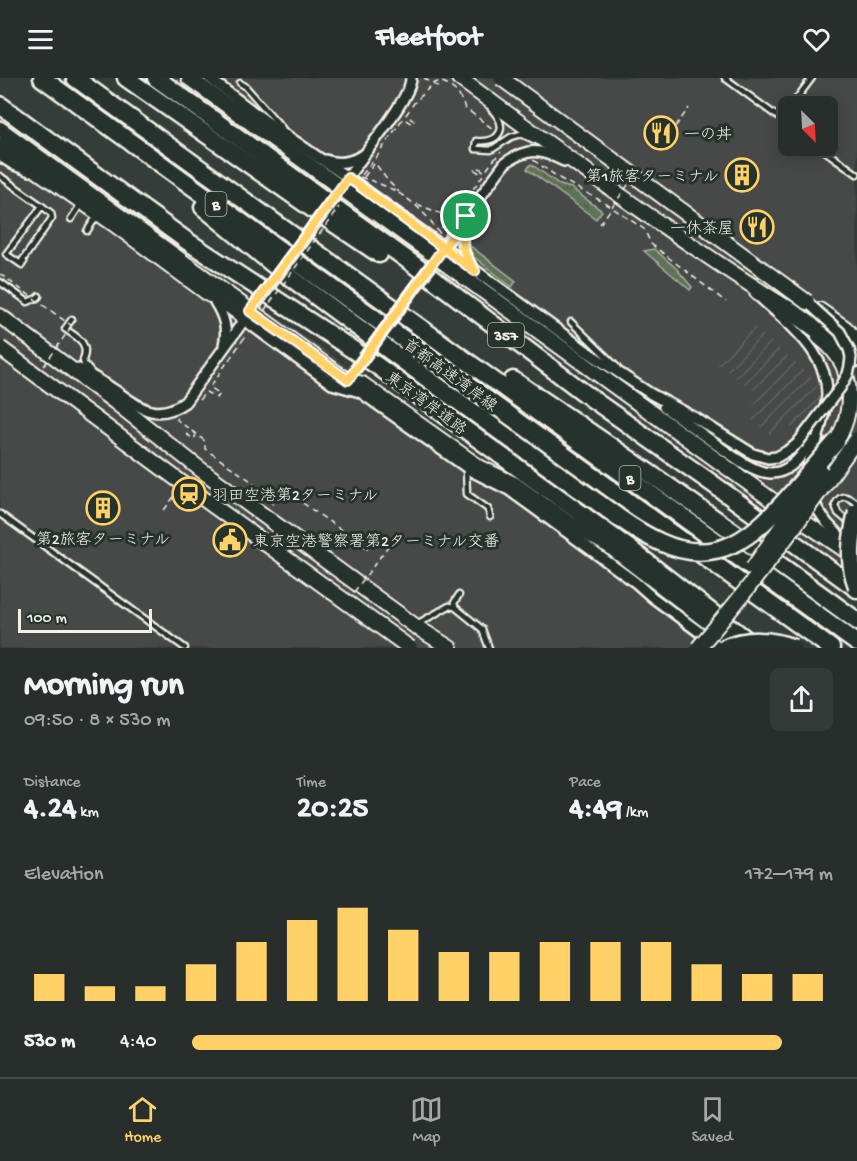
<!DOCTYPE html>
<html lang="en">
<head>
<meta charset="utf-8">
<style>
  body { margin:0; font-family:"Gochi Hand","Klee One",sans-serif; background:#343a38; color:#f1f3f6; height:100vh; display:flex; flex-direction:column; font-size:22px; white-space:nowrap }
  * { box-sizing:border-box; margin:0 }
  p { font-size:20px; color:#a5a8a9 }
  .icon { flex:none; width:33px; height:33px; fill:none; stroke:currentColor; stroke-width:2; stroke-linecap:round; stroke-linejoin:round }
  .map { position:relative; height:570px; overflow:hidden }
  .drawer { display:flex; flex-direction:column; background:#282e2c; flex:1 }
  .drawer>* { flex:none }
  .needle { width:39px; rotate:156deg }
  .controls { position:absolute; left:778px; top:18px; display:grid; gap:12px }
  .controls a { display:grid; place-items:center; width:60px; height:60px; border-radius:9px; background:#282e2c; box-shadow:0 3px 15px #0003,0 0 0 2px #444a48; font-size:30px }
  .scale { position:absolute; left:18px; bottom:15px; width:134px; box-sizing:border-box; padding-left:6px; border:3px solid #f4f1e8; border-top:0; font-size:16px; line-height:21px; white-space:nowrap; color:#f4f1e8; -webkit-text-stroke:4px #26332d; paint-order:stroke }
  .pin { position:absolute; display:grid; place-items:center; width:51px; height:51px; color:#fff; margin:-26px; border:3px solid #fff; border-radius:50%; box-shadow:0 2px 6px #0007 }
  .round { display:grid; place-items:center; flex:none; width:63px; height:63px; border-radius:9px; background:#343a38 }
  .head { display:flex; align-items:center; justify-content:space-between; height:102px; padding:0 24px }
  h1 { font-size:33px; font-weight:800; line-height:45px }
  .stats { display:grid; grid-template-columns:repeat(3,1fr); gap:9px; height:102px; padding:6px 24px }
  .stats div { display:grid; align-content:center }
  .stats b { font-size:30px; font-weight:800 }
  .stats small { font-size:16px; font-weight:400 }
  .stats p { font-size:16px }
  .chart { height:168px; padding:12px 24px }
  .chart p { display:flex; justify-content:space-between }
  .chart svg { width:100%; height:108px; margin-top:6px; stroke:#ffd166; stroke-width:6 }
  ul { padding:0 24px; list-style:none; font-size:20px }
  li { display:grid; grid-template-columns:96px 72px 1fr; align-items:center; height:45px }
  li i { height:15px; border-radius:8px; background:#ffd166 }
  header { display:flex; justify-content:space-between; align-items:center; height:78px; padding:0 24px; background:#282e2c; font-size:27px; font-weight:800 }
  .tabs { display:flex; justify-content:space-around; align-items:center; height:84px; border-top:2px solid #444a48; background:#282e2c; font-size:16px; color:#a5a8a9 }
  .tabs a { display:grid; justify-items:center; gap:3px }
  .tabs .on { color:#ffd166 }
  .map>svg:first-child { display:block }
</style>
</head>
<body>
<header><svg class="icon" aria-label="menu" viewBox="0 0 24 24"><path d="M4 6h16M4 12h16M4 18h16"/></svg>Fleetfoot<svg class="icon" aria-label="heart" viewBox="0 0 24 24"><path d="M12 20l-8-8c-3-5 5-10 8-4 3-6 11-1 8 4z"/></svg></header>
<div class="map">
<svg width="857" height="570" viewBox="0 0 857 570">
  <defs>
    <pattern id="industrial-furrows" width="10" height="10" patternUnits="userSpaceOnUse" patternTransform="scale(1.5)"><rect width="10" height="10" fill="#464949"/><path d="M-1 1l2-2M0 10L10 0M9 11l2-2" fill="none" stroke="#616463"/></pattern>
    <pattern id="grass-tufts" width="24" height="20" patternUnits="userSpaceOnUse" patternTransform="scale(1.5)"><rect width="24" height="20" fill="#5f7357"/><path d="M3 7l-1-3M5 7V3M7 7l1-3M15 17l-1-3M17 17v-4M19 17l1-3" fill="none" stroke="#535b4e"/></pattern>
  </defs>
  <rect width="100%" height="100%" fill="#353d3a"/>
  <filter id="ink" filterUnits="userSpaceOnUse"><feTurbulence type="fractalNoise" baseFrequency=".0167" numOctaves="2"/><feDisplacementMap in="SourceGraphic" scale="12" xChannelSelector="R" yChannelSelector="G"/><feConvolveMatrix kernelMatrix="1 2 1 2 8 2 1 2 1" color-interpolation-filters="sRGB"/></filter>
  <g filter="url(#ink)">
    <!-- built -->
    <g fill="#464949" fill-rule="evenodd">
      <path d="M171 0H857V496L612 319ZM789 28H828V68H789Z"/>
      <path d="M0 40 269 234 329 275 367 305 731 570H0Z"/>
    </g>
    <!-- industrial -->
    <path fill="url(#industrial-furrows)" d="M750 245 817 304 819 321 795 352 788 347 776 361 746 337 758 321 756 314 716 285Z"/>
    <!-- grass -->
    <g fill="url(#grass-tufts)" stroke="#aab2a0" stroke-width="1.5">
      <path d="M531 86 560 107 571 110 602 133 596 141 527 91Z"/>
      <path d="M469 167 516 203 512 209 474 179 471 173Z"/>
      <path d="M654 171 676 190 692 209 690 212 644 173Z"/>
    </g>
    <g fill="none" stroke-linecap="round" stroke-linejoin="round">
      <defs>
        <g id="lane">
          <path d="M725 0 789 47"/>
          <path d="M240 5 245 8 282 50"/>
          <path d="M791 28 812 0"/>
          <path d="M491 31C509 49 501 65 476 63L475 71 491 72 511 59 521 56 534 62"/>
          <path d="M782 42 789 32"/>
          <path d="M818 68 857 96"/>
          <path d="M0 98 42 128"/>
          <path d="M71 141 81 126"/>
          <path d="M87 153 97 138"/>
          <path d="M22 187 6 176 42 128 51 135 52 140 22 183 24 184"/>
          <path d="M0 204 28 224 37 220 39 218"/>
          <path d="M72 241 65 251C77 259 90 265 83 282L84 286 91 294"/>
          <path d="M571 244 617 289"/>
          <path d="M466 391 467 416 488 431 490 439"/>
          <path d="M0 436 185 570"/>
          <path d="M850 445 838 435 835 427C841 414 848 419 857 425"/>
          <path d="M459 517 454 525 455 529 482 551 489 570"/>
          <path d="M417 546 449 528 455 529"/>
        </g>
        <g id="street">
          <path d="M209 0 267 44 357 106 589 275 651 316 697 341 753 376 768 380 777 379 791 371 797 366"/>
          <path d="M0 78 14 87 30 93"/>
          <path d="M325 82C337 86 350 85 361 78"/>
          <path d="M345 103C359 82 412 19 411 0"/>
          <path d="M465 142C461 159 460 172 470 186"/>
          <path d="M441 172 505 85C528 69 540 71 564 83"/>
          <path d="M755 215C787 245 838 280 825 331 822 341 820 352 817 362 814 373 808 381 807 393"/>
          <path d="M210 217 332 306 360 314 473 394 509 412 635 504 652 519 721 570"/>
          <path d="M215 224C224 238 228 251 224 267"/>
          <path d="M79 291C92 298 104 305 116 313 140 330 157 344 185 324L247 238"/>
          <path d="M664 329C682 342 699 354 717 367 755 394 781 415 811 363"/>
          <path d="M812 418 818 432 827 445 850 469"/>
        </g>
        <g id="secondary">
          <path d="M189 0 776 425 857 480"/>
          <path d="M459 0C567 79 674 159 787 230L794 236"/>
          <path d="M0 51 339 297 348 302 362 306 479 389 514 406 570 446 608 467 742 570"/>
          <path d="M0 67 114 146 210 217"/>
          <path d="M819 232 845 250 857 263"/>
          <path d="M0 238 115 324 200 391 415 548 450 570"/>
          <path d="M819 259C828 266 838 277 843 287 845 291 846 297 847 301 852 324 848 344 836 364"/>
        </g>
        <g id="highway">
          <path d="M42 0 831 570"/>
          <path d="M75 0 857 565"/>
          <path d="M126 0 314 132 379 176"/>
          <path d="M156 0 409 183 595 323 713 406 857 511"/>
          <path d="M0 27 187 163 376 287 630 471 756 569"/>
          <path d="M203 129 275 188 451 318 579 411"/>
          <path d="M787 230 857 280"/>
          <path d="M513 302C629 380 744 460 857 543"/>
        </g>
      </defs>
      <!-- lane casing -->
      <use href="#lane" stroke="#f4f1e8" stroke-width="9"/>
      <!-- street casing -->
      <use href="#street" stroke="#f4f1e8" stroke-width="14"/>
      <!-- secondary casing -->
      <use href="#secondary" stroke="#f4f1e8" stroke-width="18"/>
      <!-- highway casing -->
      <use href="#highway" stroke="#f4f1e8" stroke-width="21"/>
      <!-- path -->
      <g stroke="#f4f1e8" stroke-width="1.5" stroke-dasharray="6 4.5" stroke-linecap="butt">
        <path d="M424 0 433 6 440 3 447 6 458 15 465 30 493 51"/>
        <path d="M669 57 689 30"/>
        <path d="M533 82 559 100 605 125 644 151 651 166 726 224"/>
        <path d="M362 97 378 77 403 40 412 46 414 43 406 37 414 25 433 6 439 9"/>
        <path d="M364 99 375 85 388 103 399 114"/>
        <path d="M449 139 454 136"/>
        <path d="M449 145 483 97 475 92 478 89 485 94 493 83 501 74"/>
        <path d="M199 322 206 314 217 320 220 316 210 309 247 256"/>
        <path d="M177 340 176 341 205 363V371L254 405 251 409 274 427"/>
        <path d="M186 356 194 361 196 357"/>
        <path d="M294 419 370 472"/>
        <path d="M164 432 176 416"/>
      </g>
      <!-- lane -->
      <use href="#lane" stroke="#26332d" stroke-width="4.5"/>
      <!-- street -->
      <use href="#street" stroke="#26332d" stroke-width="9"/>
      <!-- secondary -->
      <use href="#secondary" stroke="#26332d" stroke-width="14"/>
      <!-- highway -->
      <use href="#highway" stroke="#26332d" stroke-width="16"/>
      <defs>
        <g id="street-bridge">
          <path d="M256 226 336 117"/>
          <path d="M355 292 430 189"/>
          <path d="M797 366 840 310 848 296 850 288 851 279 849 271 840 254 807 224"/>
        </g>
        <g id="secondary-bridge">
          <path d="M501 0 807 224"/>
          <path d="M0 270 197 416 410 570"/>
          <path d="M753 490 820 392"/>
          <path d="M698 570C756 504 806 433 857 361"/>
        </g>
        <g id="highway-bridge">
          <path d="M579 411C605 429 631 451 660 464 718 491 754 458 791 416 806 399 821 381 836 364"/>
          <path d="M857 434C851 460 847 483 857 508"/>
          <path d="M724 570C746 560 772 561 794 570"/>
        </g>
      </defs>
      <!-- street-bridge casing -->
      <use href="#street-bridge" stroke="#f4f1e8" stroke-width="14" stroke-linecap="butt"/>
      <!-- secondary-bridge casing -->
      <use href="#secondary-bridge" stroke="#f4f1e8" stroke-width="18" stroke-linecap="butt"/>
      <!-- highway-bridge casing -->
      <use href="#highway-bridge" stroke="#f4f1e8" stroke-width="21" stroke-linecap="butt"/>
      <!-- path-bridge -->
      <g stroke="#f4f1e8" stroke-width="1.5" stroke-dasharray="6 4.5" stroke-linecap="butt">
        <path d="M360 99C399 111 418 124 441 157"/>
        <path d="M417 126 449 139 439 153"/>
        <path d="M600 146 628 107"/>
        <path d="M0 196 72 248"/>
        <path d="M264 233 339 129"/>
        <path d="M44 288 75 243"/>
        <path d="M354 514 389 467"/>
      </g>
      <!-- street-bridge -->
      <use href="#street-bridge" stroke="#26332d" stroke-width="9"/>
      <!-- secondary-bridge -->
      <use href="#secondary-bridge" stroke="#26332d" stroke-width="14"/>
      <!-- highway-bridge -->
      <use href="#highway-bridge" stroke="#26332d" stroke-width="16"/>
    </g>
  </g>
  <g fill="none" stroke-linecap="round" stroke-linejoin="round" filter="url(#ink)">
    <defs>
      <path id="route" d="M466 138 437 179 348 302 250 233 348 100 357 106 475 193C460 172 460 163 466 138"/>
    </defs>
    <!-- route casing -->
    <use href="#route" stroke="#fff" stroke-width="12"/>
    <!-- route -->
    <use href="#route" stroke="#ffd166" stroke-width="8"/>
  </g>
  <!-- icons -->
  <defs>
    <symbol id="restaurant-ring" viewBox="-11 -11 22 22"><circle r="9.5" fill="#26332d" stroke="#ffd166" stroke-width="1.5"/><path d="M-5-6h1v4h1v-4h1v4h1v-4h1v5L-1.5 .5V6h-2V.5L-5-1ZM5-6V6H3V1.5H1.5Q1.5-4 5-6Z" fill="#ffd166"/></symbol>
    <symbol id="building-ring" viewBox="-11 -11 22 22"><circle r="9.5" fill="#26332d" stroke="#ffd166" stroke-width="1.5"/><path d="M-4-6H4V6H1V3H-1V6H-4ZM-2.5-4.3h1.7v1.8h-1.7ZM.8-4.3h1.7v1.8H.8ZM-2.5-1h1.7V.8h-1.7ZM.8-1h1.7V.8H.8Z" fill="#ffd166"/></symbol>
    <symbol id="station-ring" viewBox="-11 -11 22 22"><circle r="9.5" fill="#26332d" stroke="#ffd166" stroke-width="1.5"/><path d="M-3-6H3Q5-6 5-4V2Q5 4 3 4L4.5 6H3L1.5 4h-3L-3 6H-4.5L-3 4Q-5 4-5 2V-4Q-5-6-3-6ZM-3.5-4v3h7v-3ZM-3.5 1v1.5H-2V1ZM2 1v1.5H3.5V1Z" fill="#ffd166"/></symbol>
    <symbol id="civic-ring" viewBox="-11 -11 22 22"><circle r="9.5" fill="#26332d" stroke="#ffd166" stroke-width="1.5"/><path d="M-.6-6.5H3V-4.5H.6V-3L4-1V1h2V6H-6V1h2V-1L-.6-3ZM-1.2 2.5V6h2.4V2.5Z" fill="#ffd166"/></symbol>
  </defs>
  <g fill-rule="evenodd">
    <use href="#restaurant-ring" x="642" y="36" width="38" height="38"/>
    <use href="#building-ring" x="723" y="78" width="38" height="38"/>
    <use href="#restaurant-ring" x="738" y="130" width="38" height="38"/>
    <use href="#station-ring" x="170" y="397" width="38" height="38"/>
    <use href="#building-ring" x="84" y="411" width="38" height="38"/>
    <use href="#civic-ring" x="211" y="443" width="38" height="38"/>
  </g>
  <g text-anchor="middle" stroke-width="6" stroke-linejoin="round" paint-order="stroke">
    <!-- shield labels -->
    <g fill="#26332d" stroke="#b6b8b0" stroke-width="1.5">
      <rect x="205.5" y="114" width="21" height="24" rx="4.5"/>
      <rect x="488" y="245" width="36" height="24" rx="4.5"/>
      <rect x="619.5" y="388" width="21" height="24" rx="4.5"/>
    </g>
    <g font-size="15" font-weight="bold" fill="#f4f1e8">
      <text x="216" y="131">B</text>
      <text x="506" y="262">357</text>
      <text x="630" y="405">B</text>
    </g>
    <!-- poi labels -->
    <g font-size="16" fill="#f4f1e8" stroke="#26332d" text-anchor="start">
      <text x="684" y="61">一の丼</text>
      <text x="719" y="103" text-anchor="end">第1旅客ターミナル</text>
      <text x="734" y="155" text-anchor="end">一休茶屋</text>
      <text x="212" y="422">羽田空港第2ターミナル</text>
      <text x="103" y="466" text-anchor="middle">第2旅客ターミナル</text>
      <text x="253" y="468">東京空港警察署第2ターミナル交番</text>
    </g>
    <!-- street labels -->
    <g font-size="16" fill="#f4f1e8" stroke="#26332d">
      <text transform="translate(451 296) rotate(36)" y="6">首都高速湾岸線</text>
      <text transform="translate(427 324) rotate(36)" y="6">東京湾岸道路</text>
    </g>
  </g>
</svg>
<div class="controls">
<a><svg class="needle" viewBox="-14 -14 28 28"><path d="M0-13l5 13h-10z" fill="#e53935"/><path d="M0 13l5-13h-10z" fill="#a5a8a9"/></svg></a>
</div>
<div class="scale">100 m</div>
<div class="pin" style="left:466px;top:138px;background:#1e9e55"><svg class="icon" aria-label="arrive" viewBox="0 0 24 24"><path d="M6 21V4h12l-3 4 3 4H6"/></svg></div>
</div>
<section class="drawer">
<div class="head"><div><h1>Morning run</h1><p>09:50 · 8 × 530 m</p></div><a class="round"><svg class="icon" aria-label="share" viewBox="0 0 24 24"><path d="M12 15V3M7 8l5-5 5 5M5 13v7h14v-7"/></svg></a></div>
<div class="stats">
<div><p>Distance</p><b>4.24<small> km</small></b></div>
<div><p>Time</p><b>20:25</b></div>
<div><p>Pace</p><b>4:49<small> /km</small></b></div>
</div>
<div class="chart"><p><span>Elevation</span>172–179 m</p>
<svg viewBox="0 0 160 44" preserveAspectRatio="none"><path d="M5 44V33M15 44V38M25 44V38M35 44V29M45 44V20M55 44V11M65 44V6M75 44V15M85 44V24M95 44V24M105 44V20M115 44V20M125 44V20M135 44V29M145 44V33M155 44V33"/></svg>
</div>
<ul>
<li><b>530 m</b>4:40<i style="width:92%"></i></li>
</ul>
</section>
<nav class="tabs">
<a class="on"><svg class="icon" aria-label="home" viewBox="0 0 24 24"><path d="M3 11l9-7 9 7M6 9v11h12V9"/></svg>Home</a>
<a><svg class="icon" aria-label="map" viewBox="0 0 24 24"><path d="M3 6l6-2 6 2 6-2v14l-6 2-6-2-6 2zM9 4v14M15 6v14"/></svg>Map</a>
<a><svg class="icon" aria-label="saved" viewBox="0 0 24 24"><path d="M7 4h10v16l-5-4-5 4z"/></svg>Saved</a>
</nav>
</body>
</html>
